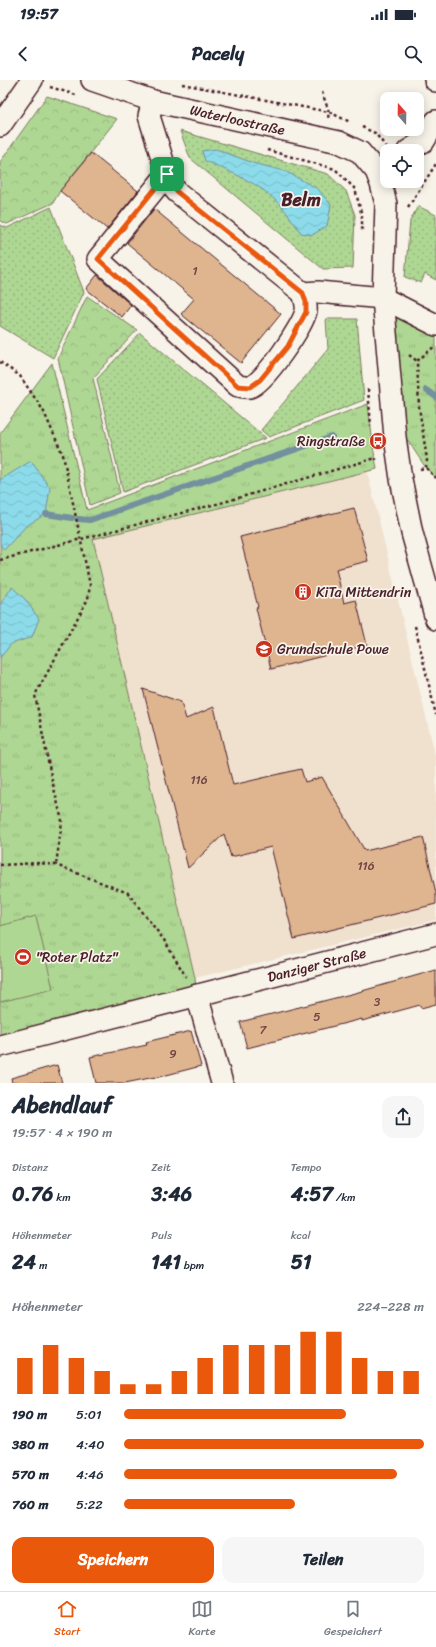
<!DOCTYPE html>
<html lang="de">
<head>
<meta charset="utf-8">
<style>
  body { margin:0; font-family:Sriracha,sans-serif; background:#f6f6f7; color:#1f2937; height:100vh; display:flex; flex-direction:column; font-size:15px; white-space:nowrap }
  * { box-sizing:border-box; margin:0 }
  p { font-size:13px; color:#747a83 }
  .icon { flex:none; width:22px; height:22px; fill:none; stroke:currentColor; stroke-width:2; stroke-linecap:round; stroke-linejoin:round }
  .map { position:relative; height:1003px; overflow:hidden }
  .sheet { display:flex; flex-direction:column; background:#fff; flex:1 }
  .sheet>* { flex:none }
  .needle { width:26px; rotate:340deg }
  .fabs { position:absolute; left:380px; top:12px; display:grid; gap:8px }
  .fabs a { display:grid; place-items:center; width:44px; height:44px; border-radius:8px; background:#fff; box-shadow:0 2px 10px #0003; font-size:20px }
  .pin { position:absolute; display:grid; place-items:center; width:34px; height:34px; color:#fff; margin:-17px; border-radius:8px; box-shadow:0 2px 6px #0006 }
  .round { display:grid; place-items:center; flex:none; width:42px; height:42px; border-radius:12px; background:#f6f6f7 }
  .overview { display:flex; align-items:center; justify-content:space-between; height:68px; padding:0 12px }
  h1 { font-size:22px; font-weight:700; line-height:30px }
  .stats { display:grid; grid-template-columns:repeat(3,1fr); gap:6px; height:68px; padding:4px 12px }
  .stats div { display:grid; align-content:center }
  .stats b { font-size:20px; font-weight:700 }
  .stats small { font-size:11px; font-weight:400 }
  .stats p { font-size:11px }
  .chart { height:112px; padding:8px 12px }
  .chart p { display:flex; justify-content:space-between }
  .chart svg { width:100%; height:72px; margin-top:4px; stroke:#ea580c; stroke-width:6 }
  .action { display:flex; gap:8px; margin-top:auto; padding:8px 12px }
  .action a { flex:1; height:46px; border-radius:12px; background:#ea580c; color:#fff; font-size:16px; font-weight:700; line-height:46px; text-align:center }
  .action a+a { background:#f6f6f7; color:#1f2937 }
  ul { padding:0 12px; list-style:none; font-size:13px }
  li { display:grid; grid-template-columns:64px 48px 1fr; align-items:center; height:30px }
  li i { height:10px; border-radius:5px; background:#ea580c }
  .status { display:flex; justify-content:space-between; align-items:center; height:28px; padding:0 20px; background:#fff; direction:ltr }
  .status svg { height:11px; fill:currentColor }
  header { display:flex; justify-content:space-between; align-items:center; height:52px; padding:0 12px; background:#fff; font-size:18px; font-weight:700 }
  .menu { display:flex; justify-content:space-around; align-items:center; height:56px; border-top:1px solid #e0e1e3; background:#fff; font-size:11px; color:#747a83 }
  .menu a { display:grid; justify-items:center; gap:2px }
  .menu .active { color:#ea580c }
  .map>svg:first-child { display:block }
</style>
</head>
<body>
<div class="status"><b>19:57</b><svg viewBox="0 0 49 12"><path d="M0 12V9h3v3zM5 12V6h3v6zM10 12V3h3v9zM15 12V0h3v12zM26 1h20v11H26zM47 4h2v5h-2z"/></svg></div>
<header><svg class="icon" aria-label="back" viewBox="0 0 24 24"><path d="M15 5l-7 7 7 7"/></svg>Pacely<svg class="icon" aria-label="search" viewBox="0 0 24 24"><circle cx="10" cy="10" r="6"/><path d="M15 15l6 6"/></svg></header>
<div class="map">
<svg width="436" height="1003" viewBox="0 0 436 1003">
  <defs>
    <pattern id="grass-dots" width="8" height="8" patternUnits="userSpaceOnUse"><rect width="8" height="8" fill="#aed793"/><path d="M2 2h.1M6 6h.1" fill="none" stroke="#97b87f" stroke-width="1.8" stroke-linecap="round"/></pattern>
    <pattern id="forest-crowns" width="20" height="18" patternUnits="userSpaceOnUse"><rect width="20" height="18" fill="#aed793"/><path d="M2 6a3 3 0 1 1 6 0M12 15a3 3 0 1 1 6 0" fill="none" stroke="#97b87f"/></pattern>
    <pattern id="park-tufts" width="24" height="20" patternUnits="userSpaceOnUse"><rect width="24" height="20" fill="#aed793"/><path d="M3 7l-1-3M5 7V3M7 7l1-3M15 17l-1-3M17 17v-4M19 17l1-3" fill="none" stroke="#97b87f"/></pattern>
    <pattern id="water-waves" width="16" height="10" patternUnits="userSpaceOnUse"><rect width="16" height="10" fill="#8cdbea"/><path d="M0 5q4-4 8 0t8 0" fill="none" stroke="#7abcc9"/></pattern>
  </defs>
  <rect width="100%" height="100%" fill="#f7f3e8"/>
  <filter id="ink" filterUnits="userSpaceOnUse"><feTurbulence type="fractalNoise" baseFrequency=".025" numOctaves="2"/><feDisplacementMap in="SourceGraphic" scale="8" xChannelSelector="R" yChannelSelector="G"/><feConvolveMatrix kernelMatrix="1 2 1 2 8 2 1 2 1" color-interpolation-filters="sRGB"/></filter>
  <g filter="url(#ink)">
    <!-- built -->
    <path fill="#f0e0ce" d="M367 391 436 679V840L195 898 93 459Z"/>
    <!-- grass -->
    <g fill="url(#grass-dots)" stroke="#7c7b5f">
      <path d="M180 51 328 94 346 111 355 135 353 188 323 189 190 78Z"/>
      <path d="M418 126 436 135V200L425 194 421 203 405 197 410 141Z"/>
      <path d="M51 127 84 212 53 278 0 246V145L7 148Z"/>
      <path d="M326 239H357L364 320 269 357 261 350 328 269Z"/>
      <path d="M140 253 266 358 123 412 97 299Z"/>
    </g>
    <!-- forest -->
    <g fill="url(#forest-crowns)" stroke="#7c7b5f">
      <path d="M47 16 117 39 60 111 53 123 7 144 0 141V82Z"/>
      <path d="M87 216 137 250 93 298 120 413 90 425 58 278Z"/>
    </g>
    <!-- park -->
    <g fill="url(#park-tufts)" stroke="#7c7b5f">
      <path d="M397 225 436 245V398L426 388 392 337 387 279Z"/>
      <path d="M52 283 87 430 368 324 374 372 377 389 93 459 195 898 197 915 0 966V353Z"/>
    </g>
    <!-- garden -->
    <path fill="#aed793" stroke="#7c7b5f" d="M36 836 53 909 0 922V846Z"/>
    <!-- water -->
    <g fill="url(#water-waves)" stroke="#72909e">
      <path d="M216 69 253 83 285 91 318 109 331 125 327 146 312 155 301 153C294 143 288 133 280 125 261 103 230 92 205 81L202 71Z"/>
      <path d="M31 381 50 408 46 434 26 446 4 470 0 464V400Z"/>
      <path d="M12 507 25 519 39 539 32 557 11 564 0 578V525Z"/>
    </g>
    <g fill="none" stroke-linecap="round" stroke-linejoin="round">
      <!-- stream -->
      <g stroke="#72909e" stroke-width="6">
        <path d="M426 310 436 317"/>
        <path d="M46 434 72 438"/>
        <path d="M78 439 90 440 332 357"/>
      </g>
    </g>
    <!-- building -->
    <g fill="#dfb590" stroke="#4a1f2b">
      <path d="M91 73 138 111 107 149 60 111Z"/>
      <path d="M154 129 281 234 241 283 181 234 194 219 127 163Z"/>
      <path d="M97 195 131 225 122 237 86 209Z"/>
      <path d="M354 428 368 481 336 489 344 523 356 520 367 565 271 589 256 528 258 527 240 457Z"/>
      <path d="M143 609 181 622 186 639 214 627 233 705 301 689 305 702 322 697 365 771 423 757 436 813V824L294 859 271 767 231 777 224 754 188 788Z"/>
      <path d="M436 890V924L421 928 420 925 362 941V939L247 968 240 942 355 913Z"/>
      <path d="M191 951 201 986 155 998V997L125 1003H96L90 977 147 965 146 962Z"/>
      <path d="M57 985 62 1003H12L11 998Z"/>
    </g>
    <g fill="none" stroke-linecap="round" stroke-linejoin="round">
      <defs>
        <g id="minor">
          <path id="s1" d="M92 0 153 21 339 62 360 72 376 91 381 104 386 124 383 218 395 357 401 399 412 453 436 539"/>
          <path d="M435 0 436 1"/>
          <path d="M153 21 149 36 167 94 172 106 177 112 303 213C305 220 307 225 306 231 303 246 264 303 250 307 247 308 241 306 238 306L98 179 167 94"/>
          <path d="M0 46 32 0"/>
          <path d="M408 71 424 61 436 41"/>
          <path d="M303 213 318 212 383 218 436 245"/>
          <path d="M197 915 222 1003"/>
          <path id="s2" d="M0 966 436 854"/>
        </g>
      </defs>
      <!-- minor casing -->
      <use href="#minor" stroke="#4a1f2b" stroke-width="24"/>
      <!-- path -->
      <g stroke="#4a1f2b" stroke-width="2.5" stroke-dasharray="3 3" stroke-linecap="butt">
        <path d="M182 4 329 32 350 42"/>
        <path d="M50 7 76 15"/>
        <path d="M322 12 329 32 328 38"/>
        <path d="M362 47 375 53 387 68"/>
        <path d="M267 70 335 89 355 109 362 136V152"/>
        <path d="M408 127 436 84"/>
        <path d="M409 275 417 281"/>
        <path d="M0 282 20 296 43 330 63 375 90 505 88 519 35 615 51 696 62 741 56 785"/>
        <path d="M368 309 371 346"/>
        <path d="M426 388 427 380 419 327 417 281 435 266"/>
        <path d="M420 389 426 388 436 398"/>
        <path d="M0 480 224 422 376 378V380"/>
        <path d="M415 546 436 635"/>
        <path d="M0 785 39 783 56 785 128 813 164 860 186 897"/>
      </g>
      <!-- minor -->
      <use href="#minor" stroke="#f7f3e8" stroke-width="21"/>
    </g>
  </g>
  <g fill="none" stroke-linecap="round" stroke-linejoin="round" filter="url(#ink)">
    <defs>
      <path id="route" d="M167 94 172 106 177 112 303 213 306 222V232L288 266 260 300 250 307 238 306 98 179Z"/>
    </defs>
    <!-- route casing -->
    <use href="#route" stroke="#fff" stroke-width="8"/>
    <!-- route -->
    <use href="#route" stroke="#ea580c" stroke-width="5"/>
  </g>
  <!-- icons -->
  <defs>
    <symbol id="bus-disc" viewBox="-11 -11 22 22"><circle r="9.5" fill="#c8321e" stroke="#f7f3e8"/><path d="M-5-6H5V4H4V6H2V4H-2V6H-4V4H-5ZM-3.5-4V0h7V-4ZM-3.5 1.2v1.5H-2V1.2ZM2 1.2v1.5H3.5V1.2Z" fill="#fff"/></symbol>
    <symbol id="building-disc" viewBox="-11 -11 22 22"><circle r="9.5" fill="#c8321e" stroke="#f7f3e8"/><path d="M-4-6H4V6H1V3H-1V6H-4ZM-2.5-4.3h1.7v1.8h-1.7ZM.8-4.3h1.7v1.8H.8ZM-2.5-1h1.7V.8h-1.7ZM.8-1h1.7V.8H.8Z" fill="#fff"/></symbol>
    <symbol id="school-disc" viewBox="-11 -11 22 22"><circle r="9.5" fill="#c8321e" stroke="#f7f3e8"/><path d="M0-5L7-2L0 1L-7-2ZM-4 1L0 2.5L4 1V4Q0 6-4 4Z" fill="#fff"/></symbol>
    <symbol id="stadium-disc" viewBox="-11 -11 22 22"><circle r="9.5" fill="#c8321e" stroke="#f7f3e8"/><path d="M0-5a6.5 5 0 1 0 0 10a6.5 5 0 1 0 0-10ZM-3.5-1.8h7v3.6h-7Z" fill="#fff"/></symbol>
  </defs>
  <g fill-rule="evenodd">
    <use href="#bus-disc" x="368" y="351" width="20" height="20"/>
    <use href="#building-disc" x="293" y="502" width="20" height="20"/>
    <use href="#school-disc" x="254" y="559" width="20" height="20"/>
    <use href="#stadium-disc" x="13" y="867" width="20" height="20"/>
  </g>
  <g text-anchor="middle" stroke-width="3.5" stroke-linejoin="round" paint-order="stroke">
    <!-- number labels -->
    <g font-size="12" fill="#6f4444">
      <text x="195" y="195">1</text>
      <text x="199" y="704">116</text>
      <text x="366" y="790">116</text>
      <text x="377" y="926">3</text>
      <text x="317" y="941">5</text>
      <text x="263" y="954">7</text>
      <text x="173" y="978">9</text>
    </g>
    <!-- street labels -->
    <g font-size="14" fill="#4a1f2b" stroke="#f7f3e8">
      <text dy="5" stroke="none"><textPath href="#s1" startOffset="151">Waterloostraße</textPath></text>
      <text dy="5" stroke="none"><textPath href="#s2" startOffset="327">Danziger Straße</textPath></text>
    </g>
    <!-- poi labels -->
    <g font-size="14" fill="#4a1f2b" stroke="#f7f3e8" text-anchor="start">
      <text x="365" y="366" text-anchor="end">Ringstraße</text>
      <text x="316" y="517">KiTa Mittendrin</text>
      <text x="277" y="574">Grundschule Powe</text>
      <text x="36" y="882">"Roter Platz"</text>
    </g>
    <!-- district labels -->
    <g font-size="18" font-weight="bold" fill="#4a1f2b" stroke="#f7f3e8">
      <text x="301" y="126">Belm</text>
    </g>
  </g>
</svg>
<div class="fabs">
<a><svg class="needle" viewBox="-14 -14 28 28"><path d="M0-13l5 13h-10z" fill="#e53935"/><path d="M0 13l5-13h-10z" fill="#747a83"/></svg></a>
<a><svg class="icon" aria-label="locate" viewBox="0 0 24 24"><circle cx="12" cy="12" r="6"/><path d="M12 2v4M12 18v4M2 12h4M18 12h4"/></svg></a>
</div>
<div class="pin" style="left:167px;top:94px;background:#1e9e55"><svg class="icon" aria-label="arrive" viewBox="0 0 24 24"><path d="M6 21V4h12l-3 4 3 4H6"/></svg></div>
</div>
<section class="sheet">
<div class="overview"><div><h1>Abendlauf</h1><p>19:57 · 4 × 190 m</p></div><a class="round"><svg class="icon" aria-label="share" viewBox="0 0 24 24"><path d="M12 15V3M7 8l5-5 5 5M5 13v7h14v-7"/></svg></a></div>
<div class="stats">
<div><p>Distanz</p><b>0.76<small> km</small></b></div>
<div><p>Zeit</p><b>3:46</b></div>
<div><p>Tempo</p><b>4:57<small> /km</small></b></div>
</div>
<div class="stats">
<div><p>Höhenmeter</p><b>24<small> m</small></b></div>
<div><p>Puls</p><b>141<small> bpm</small></b></div>
<div><p>kcal</p><b>51</b></div>
</div>
<div class="chart"><p><span>Höhenmeter</span>224–228 m</p>
<svg viewBox="0 0 160 44" preserveAspectRatio="none"><path d="M5 44V22M15 44V14M25 44V22M35 44V30M45 44V38M55 44V38M65 44V30M75 44V22M85 44V14M95 44V14M105 44V14M115 44V6M125 44V6M135 44V22M145 44V30M155 44V30"/></svg>
</div>
<ul>
<li><b>190 m</b>5:01<i style="width:74%"></i></li>
<li><b>380 m</b>4:40<i style="width:100%"></i></li>
<li><b>570 m</b>4:46<i style="width:91%"></i></li>
<li><b>760 m</b>5:22<i style="width:57%"></i></li>
</ul>
<div class="action"><a>Speichern</a><a>Teilen</a></div>
</section>
<nav class="menu">
<a class="active"><svg class="icon" aria-label="home" viewBox="0 0 24 24"><path d="M3 11l9-7 9 7M6 9v11h12V9"/></svg>Start</a>
<a><svg class="icon" aria-label="map" viewBox="0 0 24 24"><path d="M3 6l6-2 6 2 6-2v14l-6 2-6-2-6 2zM9 4v14M15 6v14"/></svg>Karte</a>
<a><svg class="icon" aria-label="saved" viewBox="0 0 24 24"><path d="M7 4h10v16l-5-4-5 4z"/></svg>Gespeichert</a>
</nav>
</body>
</html>
